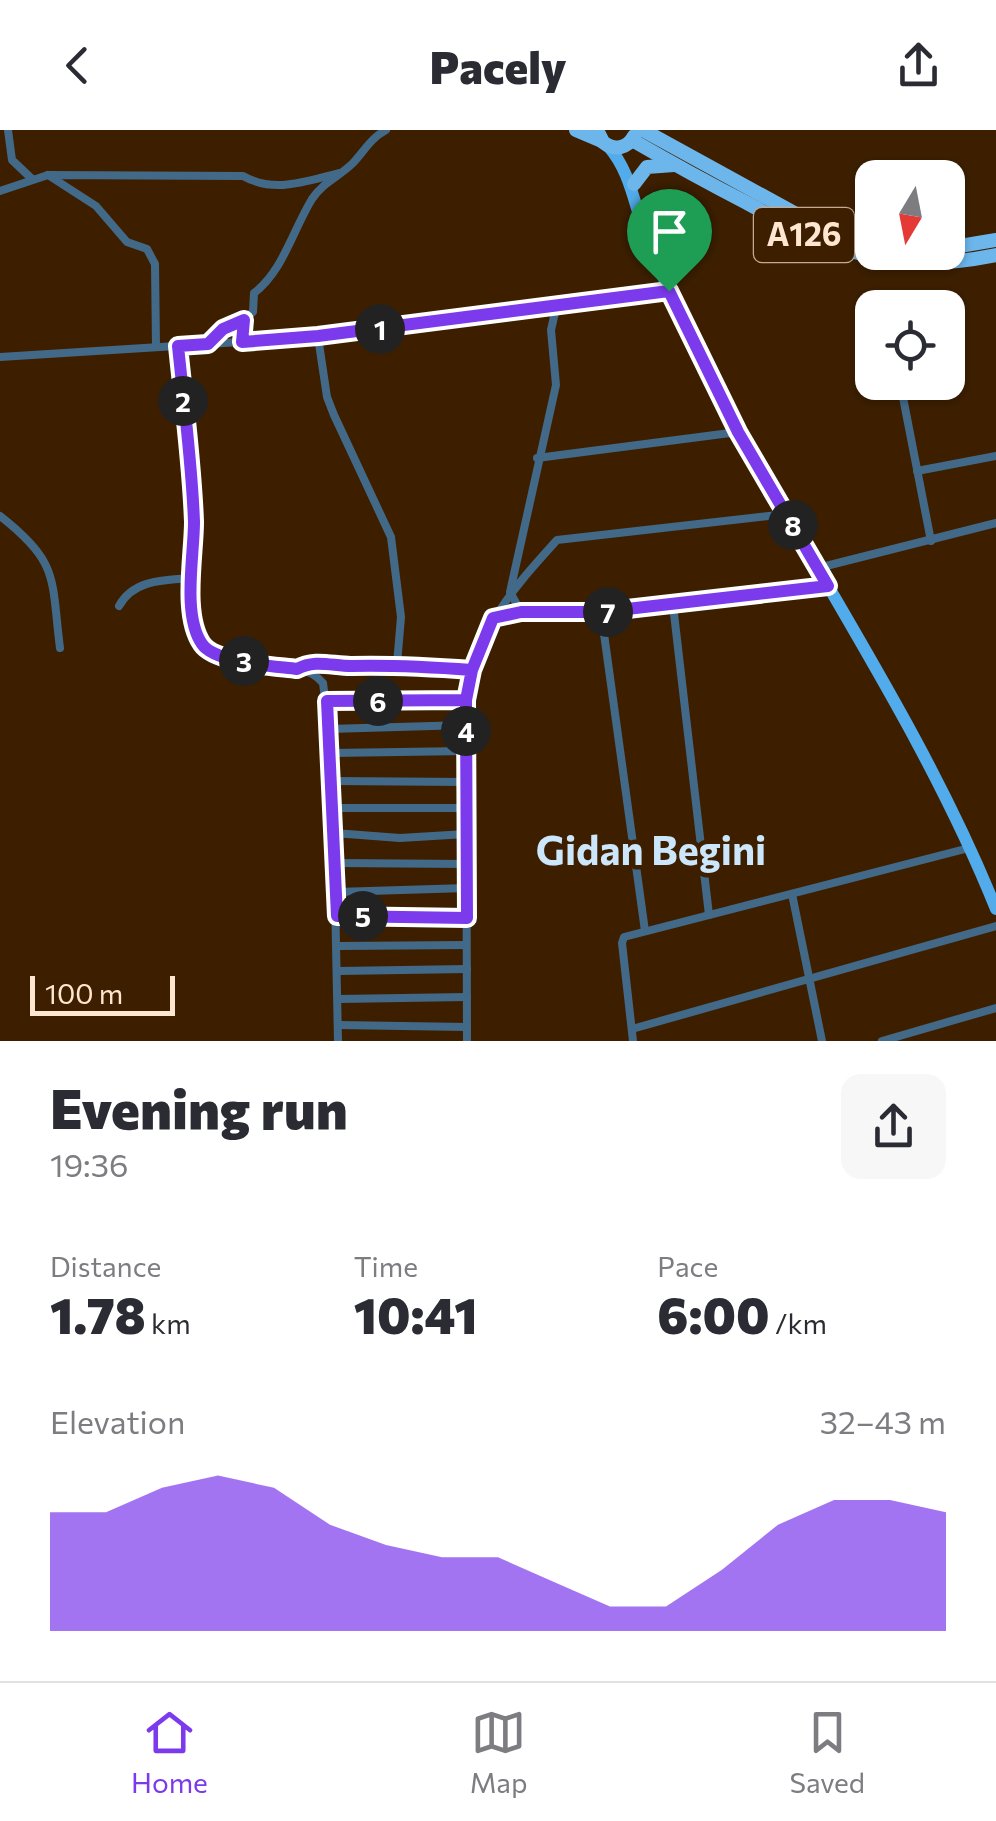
<!DOCTYPE html>
<html lang="en">
<head>
<meta charset="utf-8">
<style>
  body { margin:0; font-family:Commissioner,sans-serif; background:#f7f7f7; color:#2b2b33; height:100vh; display:flex; flex-direction:column; font-size:38px; white-space:nowrap }
  * { box-sizing:border-box; margin:0 }
  p { font-size:32px; color:#7c7c81 }
  .icon { flex:none; width:55px; height:55px; fill:none; stroke:currentColor; stroke-width:2; stroke-linecap:round; stroke-linejoin:round }
  .map { position:relative; height:911px; overflow:hidden }
  .sheet { display:flex; flex-direction:column; background:#fff; flex:1 }
  .sheet>* { flex:none }
  .needle { width:65px; rotate:190deg }
  .buttons { position:absolute; left:855px; top:30px; display:grid; gap:20px }
  .buttons a { display:grid; place-items:center; width:110px; height:110px; border-radius:20px; background:#fff; box-shadow:0 2px 8px #0004; font-size:50px }
  .scale { position:absolute; left:30px; bottom:25px; width:145px; box-sizing:border-box; padding-left:10px; border:5px solid #ffe6d0; border-top:0; font-size:28px; line-height:35px; white-space:nowrap; color:#ffe6d0; -webkit-text-stroke:8px #3d1f00; paint-order:stroke }
  .pin { position:absolute; display:grid; place-items:center; width:85px; height:85px; color:#fff; margin:-102px -42px; border-radius:50% 50% 50% 0; rotate:-45deg; box-shadow:0 0 10px #0007 }
  .pin .icon { rotate:45deg }
  .km { position:absolute; width:50px; height:50px; margin:-25px; border-radius:50%; background:#222; color:#fff; font-size:28px; line-height:50px; text-align:center }
  .round { display:grid; place-items:center; flex:none; width:105px; height:105px; border-radius:20px; background:#f7f7f7 }
  .headline { display:flex; align-items:center; justify-content:space-between; height:170px; padding:0 50px }
  h1 { font-size:55px; font-weight:800; line-height:75px }
  .stats { display:grid; grid-template-columns:repeat(3,1fr); gap:15px; height:170px; padding:10px 50px }
  .stats div { display:grid; align-content:center }
  .stats b { font-size:50px; font-weight:800 }
  .stats small { font-size:28px; font-weight:400 }
  .stats p { font-size:28px }
  .chart { height:280px; padding:20px 50px }
  .chart p { display:flex; justify-content:space-between }
  .chart svg { width:100%; height:180px; margin-top:10px; fill:#7c3aed; opacity:.7 }
  header { display:flex; justify-content:space-between; align-items:center; height:130px; padding:0 50px; background:#fff; font-size:45px; font-weight:800 }
  .dock { display:flex; justify-content:space-around; align-items:center; height:140px; border-top:2px solid #e1e1e2; background:#fff; font-size:28px; color:#7c7c81 }
  .dock a { display:grid; justify-items:center; gap:5px }
  .dock .current { color:#7c3aed }
  .map>svg:first-child { display:block }
</style>
</head>
<body>
<header><svg class="icon" aria-label="back" viewBox="0 0 24 24"><path d="M15 5l-7 7 7 7"/></svg>Pacely<svg class="icon" aria-label="share" viewBox="0 0 24 24"><path d="M12 15V3M7 8l5-5 5 5M5 13v7h14v-7"/></svg></header>
<div class="map">
<svg width="996" height="911" viewBox="0 0 996 911">
  <rect width="100%" height="100%" fill="#3d1f00"/>
  <g fill="none" stroke-linecap="round" stroke-linejoin="round">
    <!-- service -->
    <path stroke="#426a88" stroke-width="4" d="M862 37 877 39 893 48"/>
    <!-- minor -->
    <g stroke="#426a88" stroke-width="8">
      <path d="M8 0 12 30 32 49"/>
      <path d="M48 45 96 76 127 112 147 119 155 134 156 217"/>
      <path d="M0 61 48 45 243 46C275 64 306 51 340 43"/>
      <path d="M318 207 327 267 334 285 391 407 401 487 397 534"/>
      <path d="M208 214 223 199 241 192 253 182 254 163C283 141 293 100 312 69 323 52 339 47 353 33 365 20 371 8 386 0"/>
      <path d="M178 216C184 275 192 334 194 393 194 427 190 458 195 492 196 502 199 514 208 520 238 541 301 525 323 553L332 623 338 911"/>
      <path d="M0 227 318 207 669 161"/>
      <path d="M900 252 931 411"/>
      <path d="M537 328 738 302"/>
      <path d="M917 341 996 326"/>
      <path d="M0 386C60 433 51 448 60 518"/>
      <path d="M818 438 996 393"/>
      <path d="M673 475 709 785"/>
      <path d="M119 476C133 450 163 450 190 448"/>
      <path d="M521 482 510 462 556 255 551 200 556 178"/>
      <path d="M601 482 645 801"/>
      <path d="M493 487 521 482H601L828 456"/>
      <path d="M297 539C315 529 332 536 352 536 392 535 431 537 472 540"/>
      <path d="M327 571 466 570"/>
      <path d="M329 599 466 595"/>
      <path d="M332 623 466 621"/>
      <path d="M332 651 465 652"/>
      <path d="M333 678H466"/>
      <path d="M334 703 400 708 466 704"/>
      <path d="M335 733 467 734"/>
      <path d="M336 762 467 758"/>
      <path d="M792 764 822 911"/>
      <path d="M337 786 467 788"/>
      <path d="M339 816 466 815"/>
      <path d="M338 841 467 839"/>
      <path d="M338 869 467 867"/>
      <path d="M338 895 467 897"/>
      <path d="M632 899 996 796"/>
      <path d="M467 911 466 570C480 496 508 464 557 410L786 384"/>
      <path d="M633 911 622 813 624 807 969 718"/>
      <path d="M882 911 996 878"/>
    </g>
    <!-- primary -->
    <path stroke="#52abea" stroke-width="12" d="M608 16C631 42 634 75 646 106 664 151 684 194 706 237 798 420 919 588 996 779"/>
    <!-- trunk -->
    <g stroke="#6cb6ec" stroke-width="14">
      <path d="M576 0 602 11"/>
      <path d="M597 0 603 12C614 21 627 19 634 6"/>
      <path d="M643 0 816 95 872 114"/>
      <path d="M632 10C670 32 708 53 747 73 837 122 892 146 996 125"/>
      <path d="M634 54 647 37 674 35"/>
      <path d="M948 118 996 110"/>
    </g>
  </g>
  <g fill="none" stroke-linecap="round" stroke-linejoin="round">
    <defs>
      <path id="route" d="M669 161 318 206 242 212 244 190 223 199 208 214 178 216C184 275 192 334 194 392 194 426 182 485 202 514 215 533 274 536 297 539 315 529 332 536 351 536 392 535 431 537 472 540L466 570 467 788 337 786 327 571 466 570 472 540 493 488 521 482H601L828 456 738 302 669 161"/>
    </defs>
    <!-- route casing -->
    <use href="#route" stroke="#fff" stroke-width="20"/>
    <!-- route -->
    <use href="#route" stroke="#7c3aed" stroke-width="12"/>
  </g>
  <g text-anchor="middle" stroke-width="9" stroke-linejoin="round" paint-order="stroke">
    <!-- shield labels -->
    <rect fill="#3d1f00" stroke="#c5aa92" stroke-width="2.5" x="754" y="78" width="100" height="54" rx="8"/>
    <g font-size="32" font-weight="bold" fill="#ffe6d0">
      <text x="804" y="116">A126</text>
    </g>
    <!-- quarter labels -->
    <g font-size="40" font-weight="bold" fill="#cce7fc" stroke="#3d1f00">
      <text x="651" y="735">Gidan Begini</text>
    </g>
  </g>
</svg>
<div class="buttons">
<a><svg class="needle" viewBox="-14 -14 28 28"><path d="M0-13l5 13h-10z" fill="#e53935"/><path d="M0 13l5-13h-10z" fill="#7c7c81"/></svg></a>
<a><svg class="icon" aria-label="locate" viewBox="0 0 24 24"><circle cx="12" cy="12" r="6"/><path d="M12 2v4M12 18v4M2 12h4M18 12h4"/></svg></a>
</div>
<div class="scale">100 m</div>
<div class="pin" style="left:669px;top:161px;background:#1e9e55"><svg class="icon" aria-label="arrive" viewBox="0 0 24 24"><path d="M6 21V4h12l-3 4 3 4H6"/></svg></div>
<b class="km" style="left:380px;top:199px">1</b>
<b class="km" style="left:183px;top:271px">2</b>
<b class="km" style="left:244px;top:531px">3</b>
<b class="km" style="left:466px;top:601px">4</b>
<b class="km" style="left:363px;top:786px">5</b>
<b class="km" style="left:378px;top:571px">6</b>
<b class="km" style="left:608px;top:482px">7</b>
<b class="km" style="left:793px;top:395px">8</b>
</div>
<section class="sheet">
<div class="headline"><div><h1>Evening run</h1><p>19:36</p></div><a class="round"><svg class="icon" aria-label="share" viewBox="0 0 24 24"><path d="M12 15V3M7 8l5-5 5 5M5 13v7h14v-7"/></svg></a></div>
<div class="stats">
<div><p>Distance</p><b>1.78<small> km</small></b></div>
<div><p>Time</p><b>10:41</b></div>
<div><p>Pace</p><b>6:00<small> /km</small></b></div>
</div>
<div class="chart"><p><span>Elevation</span>32–43 m</p>
<svg viewBox="0 0 160 44" preserveAspectRatio="none"><path d="M0 44V15L10 15L20 9L30 6L40 9L50 18L60 23L70 26L80 26L90 32L100 38L110 38L120 29L130 18L140 12L150 12L160 15V44z"/></svg>
</div>
</section>
<nav class="dock">
<a class="current"><svg class="icon" aria-label="home" viewBox="0 0 24 24"><path d="M3 11l9-7 9 7M6 9v11h12V9"/></svg>Home</a>
<a><svg class="icon" aria-label="map" viewBox="0 0 24 24"><path d="M3 6l6-2 6 2 6-2v14l-6 2-6-2-6 2zM9 4v14M15 6v14"/></svg>Map</a>
<a><svg class="icon" aria-label="saved" viewBox="0 0 24 24"><path d="M7 4h10v16l-5-4-5 4z"/></svg>Saved</a>
</nav>
</body>
</html>
